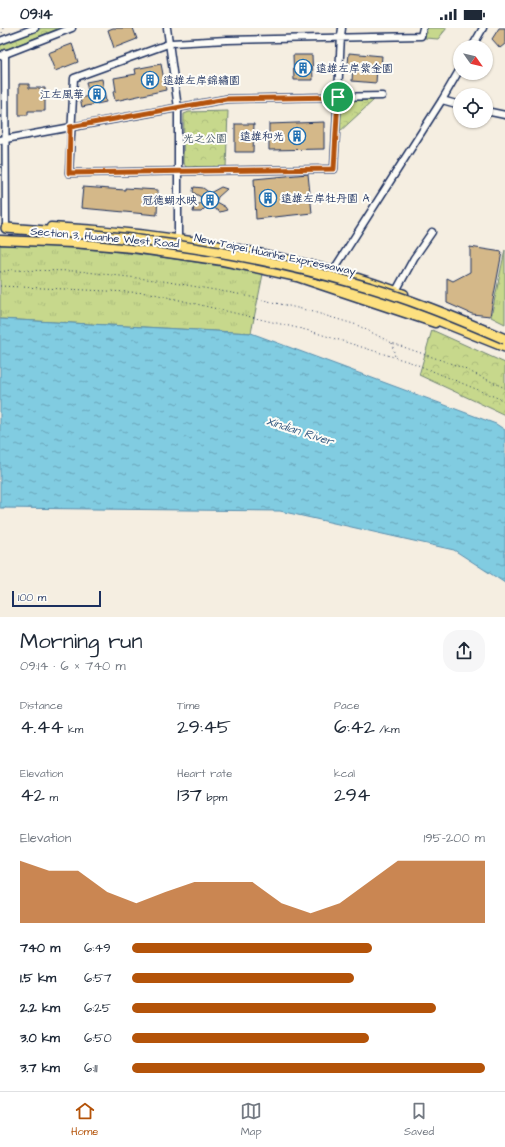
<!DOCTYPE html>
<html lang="en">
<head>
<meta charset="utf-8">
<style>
  body { margin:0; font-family:"Architects Daughter","LXGW WenKai TC",sans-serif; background:#f6f6f7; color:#1f2937; height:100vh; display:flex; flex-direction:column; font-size:15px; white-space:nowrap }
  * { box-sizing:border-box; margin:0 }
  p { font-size:13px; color:#747a83 }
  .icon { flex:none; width:22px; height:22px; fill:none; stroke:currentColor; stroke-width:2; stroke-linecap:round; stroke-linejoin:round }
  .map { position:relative; height:589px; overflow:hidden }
  .side { display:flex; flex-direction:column; background:#fff; flex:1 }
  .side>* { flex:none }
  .needle { width:26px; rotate:124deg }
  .buttons { position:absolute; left:453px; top:12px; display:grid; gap:8px }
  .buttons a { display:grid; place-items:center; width:40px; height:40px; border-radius:50%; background:#fff; box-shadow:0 1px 3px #0004; font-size:20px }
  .scale { position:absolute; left:12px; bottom:10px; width:89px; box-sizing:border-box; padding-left:4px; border:2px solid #1b2f5e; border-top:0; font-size:11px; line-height:14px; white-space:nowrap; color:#1b2f5e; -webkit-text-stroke:3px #fdfcf7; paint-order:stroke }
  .pin { position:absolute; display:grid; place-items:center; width:34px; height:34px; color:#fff; margin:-17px; border:2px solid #fff; border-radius:50%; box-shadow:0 1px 4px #0007 }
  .round { display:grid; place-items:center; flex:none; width:42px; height:42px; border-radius:16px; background:#f6f6f7 }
  .overview { display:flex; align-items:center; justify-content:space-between; height:68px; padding:0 20px }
  h1 { font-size:22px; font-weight:600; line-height:30px }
  .metrics { display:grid; grid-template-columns:repeat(3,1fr); gap:6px; height:68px; padding:4px 20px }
  .metrics div { display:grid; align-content:center }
  .metrics b { font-size:20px; font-weight:600 }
  .metrics small { font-size:11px; font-weight:400 }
  .metrics p { font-size:11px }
  .chart { height:112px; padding:8px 20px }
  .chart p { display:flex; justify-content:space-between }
  .chart svg { width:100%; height:72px; margin-top:4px; fill:#b45309; opacity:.7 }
  ul { padding:0 20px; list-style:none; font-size:13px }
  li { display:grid; grid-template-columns:64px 48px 1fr; align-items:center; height:30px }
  li i { height:10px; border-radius:5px; background:#b45309 }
  .status { display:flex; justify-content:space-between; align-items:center; height:28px; padding:0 20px; background:#fff; direction:ltr }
  .status svg { height:11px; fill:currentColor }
  .tab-bar { display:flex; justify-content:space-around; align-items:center; height:56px; border-top:1px solid #e0e1e3; background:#fff; font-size:11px; color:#747a83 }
  .tab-bar a { display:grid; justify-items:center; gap:2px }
  .tab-bar .on { color:#b45309 }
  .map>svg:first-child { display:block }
</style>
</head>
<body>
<div class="status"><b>09:14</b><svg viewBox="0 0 49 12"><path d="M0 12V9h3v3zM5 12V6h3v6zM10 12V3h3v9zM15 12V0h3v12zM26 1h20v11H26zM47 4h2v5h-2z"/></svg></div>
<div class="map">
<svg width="505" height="589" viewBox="0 0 505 589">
  <defs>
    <pattern id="grass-tufts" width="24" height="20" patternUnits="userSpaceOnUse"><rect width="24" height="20" fill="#c7d88c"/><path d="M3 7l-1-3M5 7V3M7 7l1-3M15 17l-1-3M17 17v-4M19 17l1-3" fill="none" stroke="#aaba7b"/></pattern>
    <pattern id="park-crowns" width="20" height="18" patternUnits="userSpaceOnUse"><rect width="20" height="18" fill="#c7d88c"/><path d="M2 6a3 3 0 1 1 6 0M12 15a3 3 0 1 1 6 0" fill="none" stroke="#aaba7b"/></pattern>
    <pattern id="water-ripples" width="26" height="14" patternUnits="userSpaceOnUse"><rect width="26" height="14" fill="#81cce1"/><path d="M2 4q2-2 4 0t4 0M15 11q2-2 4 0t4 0" fill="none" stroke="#69a6ba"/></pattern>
  </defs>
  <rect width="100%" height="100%" fill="#f5eee1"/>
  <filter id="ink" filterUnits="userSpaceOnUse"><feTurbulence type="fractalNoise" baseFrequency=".025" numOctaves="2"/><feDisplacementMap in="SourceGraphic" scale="8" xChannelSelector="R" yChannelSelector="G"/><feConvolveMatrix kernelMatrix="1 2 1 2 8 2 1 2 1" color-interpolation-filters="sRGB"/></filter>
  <g filter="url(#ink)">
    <!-- grass -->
    <g fill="url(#grass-tufts)" stroke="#718475">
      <path d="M0 217C89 218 176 229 263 246L251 305 0 291Z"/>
      <path d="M505 222V296L491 289Z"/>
    </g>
    <!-- park -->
    <g fill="url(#park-crowns)" stroke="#718475">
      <path d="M42 0H60L0 24V16Z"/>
      <path d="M427 0H447L438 11 425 10Z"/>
      <path d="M374 72 337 106 342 73Z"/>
      <path d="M228 83 226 140H187L183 135 184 86 189 84Z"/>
      <path d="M432 302 505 335V387L419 347Z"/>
    </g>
    <!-- water -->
    <path fill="url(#water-ripples)" stroke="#588dad" d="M0 291 251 305 496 396 505 402V555L454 522 280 483 0 480Z"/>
    <!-- building -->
    <g fill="#d4b889" stroke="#1b2f5e">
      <path d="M113 0H133L137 11 114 20 108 2Z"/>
      <path d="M499 0H505V16L500 20 492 11Z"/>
      <path d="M72 16 78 34 55 43 48 25Z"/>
      <path d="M349 25 382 28 381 39H377L376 55 352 53 353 37 348 36Z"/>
      <path d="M293 27H312L313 52H294Z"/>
      <path d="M161 36 166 62 115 73 113 64 116 63 114 50 136 46 135 41Z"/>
      <path d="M102 51 106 74 82 79 80 70 89 68 86 54Z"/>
      <path d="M19 56H29V60H45V83H28V87H19Z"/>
      <path d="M324 94V121L269 122V96Z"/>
      <path d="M235 96H254L253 124H235Z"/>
      <path d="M308 146 312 185 256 191 254 151Z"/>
      <path d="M83 159 125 162V160L158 162 157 187 81 180Z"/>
      <path d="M194 159 203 160 210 165 221 159 227 161 218 169 216 174 225 179 227 182 220 184 208 177 201 184H193L194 179 206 172 194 165 193 163Z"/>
      <path d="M470 219 502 224 490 288 472 286 447 275V250L453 253 470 244Z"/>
    </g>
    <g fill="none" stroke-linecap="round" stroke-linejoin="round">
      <defs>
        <g id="minor">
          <path d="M167 0 178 80V210"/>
          <path d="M342 0 341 8 334 141 69 145 74 50 171 15 227 12 421 8 423 0"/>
          <path d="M0 13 35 0"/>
          <path d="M472 19 483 0"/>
          <path d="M5 25 6 200"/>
          <path d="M0 28 72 0"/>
          <path d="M442 72 460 77"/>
          <path d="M486 83 505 87"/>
          <path d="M0 112 226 71 382 68"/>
          <path d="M331 246 442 72 460 41"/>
          <path d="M396 263 414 230 432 204"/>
        </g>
        <g id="major">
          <path d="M51 199C116 202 174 209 238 221 295 232 350 245 404 266"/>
          <path d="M0 212 72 215 133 220 223 233 297 249 435 295"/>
        </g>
        <g id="highway">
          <path d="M6 200 86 206"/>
          <path d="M325 257 356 263 405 279 505 319"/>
        </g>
      </defs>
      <!-- minor casing -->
      <use href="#minor" stroke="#1b2f5e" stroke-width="9"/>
      <!-- major casing -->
      <use href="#major" stroke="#1b2f5e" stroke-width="11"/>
      <!-- highway casing -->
      <use href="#highway" stroke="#1b2f5e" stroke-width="12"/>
      <!-- path -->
      <g stroke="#1b2f5e" stroke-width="1" stroke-dasharray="1 3" stroke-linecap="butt">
        <path d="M2 5 3 0"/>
        <path d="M0 244 10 242 78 243 163 253 238 266 310 283 357 297 392 315 458 338 505 360"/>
        <path d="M0 258 150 265 310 303 413 335 505 373"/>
        <path d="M392 315 395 329"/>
      </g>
      <!-- minor -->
      <use href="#minor" stroke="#fdfcf7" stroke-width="6"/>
      <!-- major -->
      <use href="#major" stroke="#fde080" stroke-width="8"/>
      <!-- highway -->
      <use href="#highway" stroke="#fde080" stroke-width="9"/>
      <defs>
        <path id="highway-bridge" d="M86 206C176 215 267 230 354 255 406 269 456 290 505 311"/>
      </defs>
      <!-- highway-bridge casing -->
      <use href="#highway-bridge" stroke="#1b2f5e" stroke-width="12" stroke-linecap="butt"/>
      <!-- highway-bridge -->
      <use href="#highway-bridge" stroke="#fde080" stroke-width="9"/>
    </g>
  </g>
  <g fill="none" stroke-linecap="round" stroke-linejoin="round" filter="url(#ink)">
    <defs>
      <path id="route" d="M338 69 334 141 69 145 70 99 226 71Z"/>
    </defs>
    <!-- route casing -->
    <use href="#route" stroke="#fff" stroke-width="8"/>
    <!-- route -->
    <use href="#route" stroke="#b45309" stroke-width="5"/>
  </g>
  <!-- icons -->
  <defs>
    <symbol id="building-ring" viewBox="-11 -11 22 22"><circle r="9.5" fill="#fdfcf7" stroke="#1f6fb2" stroke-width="1.5"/><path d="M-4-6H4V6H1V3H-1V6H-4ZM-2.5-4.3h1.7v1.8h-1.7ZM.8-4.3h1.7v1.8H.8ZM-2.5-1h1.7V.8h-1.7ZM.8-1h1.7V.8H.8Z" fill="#1f6fb2"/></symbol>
  </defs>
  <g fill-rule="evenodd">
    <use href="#building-ring" x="293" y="30" width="20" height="20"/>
    <use href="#building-ring" x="140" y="42" width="20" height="20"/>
    <use href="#building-ring" x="87" y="56" width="20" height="20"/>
    <use href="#building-ring" x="287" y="98" width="20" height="20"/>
    <use href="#building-ring" x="258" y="160" width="20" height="20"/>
    <use href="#building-ring" x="200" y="162" width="20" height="20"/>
  </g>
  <g text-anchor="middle" stroke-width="4" stroke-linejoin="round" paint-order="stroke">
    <!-- poi labels -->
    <g font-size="11" fill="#1b2f5e" stroke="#fdfcf7" text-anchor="start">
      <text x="316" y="44">遠雄左岸紫金園</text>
      <text x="163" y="56">遠雄左岸錦繡園</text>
      <text x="84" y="70" text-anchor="end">江左風華</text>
      <text x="284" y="112" text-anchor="end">遠雄和光</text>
      <text x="281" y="174">遠雄左岸牡丹園 A</text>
      <text x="197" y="176" text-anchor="end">冠德蝴水映</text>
    </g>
    <!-- park labels -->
    <g font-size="11" fill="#46596a" stroke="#fdfcf7">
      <text x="205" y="114">光之公園</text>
    </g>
    <!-- street labels -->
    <g font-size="11" fill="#1b2f5e" stroke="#fdfcf7">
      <text transform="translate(105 209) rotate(5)" y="4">Section 3, Huanhe West Road</text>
      <text transform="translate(275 226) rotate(12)" y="4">New Taipei Huanhe Expressaway</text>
    </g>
    <!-- water labels -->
    <g font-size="12" font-style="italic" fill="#3a5e85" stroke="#fdfcf7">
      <text transform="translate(300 403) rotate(18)" y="4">Xindian River</text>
    </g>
  </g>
</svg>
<div class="buttons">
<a><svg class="needle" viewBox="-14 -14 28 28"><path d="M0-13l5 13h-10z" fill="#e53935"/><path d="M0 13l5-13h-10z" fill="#747a83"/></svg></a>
<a><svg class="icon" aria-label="locate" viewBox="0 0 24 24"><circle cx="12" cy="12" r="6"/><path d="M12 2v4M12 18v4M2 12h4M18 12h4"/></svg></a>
</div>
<div class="scale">100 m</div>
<div class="pin" style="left:338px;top:69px;background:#1e9e55"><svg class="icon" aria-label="arrive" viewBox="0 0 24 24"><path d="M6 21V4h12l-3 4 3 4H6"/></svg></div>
</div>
<section class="side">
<div class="overview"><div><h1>Morning run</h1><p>09:14 · 6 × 740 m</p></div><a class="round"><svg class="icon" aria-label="share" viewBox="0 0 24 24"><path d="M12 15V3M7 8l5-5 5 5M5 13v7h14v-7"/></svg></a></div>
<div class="metrics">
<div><p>Distance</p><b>4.44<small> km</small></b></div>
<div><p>Time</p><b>29:45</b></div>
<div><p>Pace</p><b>6:42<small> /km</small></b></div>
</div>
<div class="metrics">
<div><p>Elevation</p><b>42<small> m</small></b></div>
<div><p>Heart rate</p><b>137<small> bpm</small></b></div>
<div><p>kcal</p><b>294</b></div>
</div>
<div class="chart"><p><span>Elevation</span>195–200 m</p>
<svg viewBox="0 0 160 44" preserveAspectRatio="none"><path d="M0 44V6L10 12L20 12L30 25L40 32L50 25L60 19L70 19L80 19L90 32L100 38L110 32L120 19L130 6L140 6L150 6L160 6V44z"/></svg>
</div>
<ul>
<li><b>740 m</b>6:49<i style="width:68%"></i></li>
<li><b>1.5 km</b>6:57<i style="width:63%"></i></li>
<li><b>2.2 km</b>6:25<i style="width:86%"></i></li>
<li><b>3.0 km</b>6:50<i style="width:67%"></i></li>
<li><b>3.7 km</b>6:11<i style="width:100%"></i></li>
</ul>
</section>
<nav class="tab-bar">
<a class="on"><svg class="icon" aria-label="home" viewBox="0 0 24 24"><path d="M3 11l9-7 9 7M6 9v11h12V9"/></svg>Home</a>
<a><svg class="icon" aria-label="map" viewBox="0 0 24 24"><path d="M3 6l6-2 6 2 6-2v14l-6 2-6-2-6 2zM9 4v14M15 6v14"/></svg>Map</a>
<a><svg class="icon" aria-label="saved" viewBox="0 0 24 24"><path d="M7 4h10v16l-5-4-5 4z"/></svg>Saved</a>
</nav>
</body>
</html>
